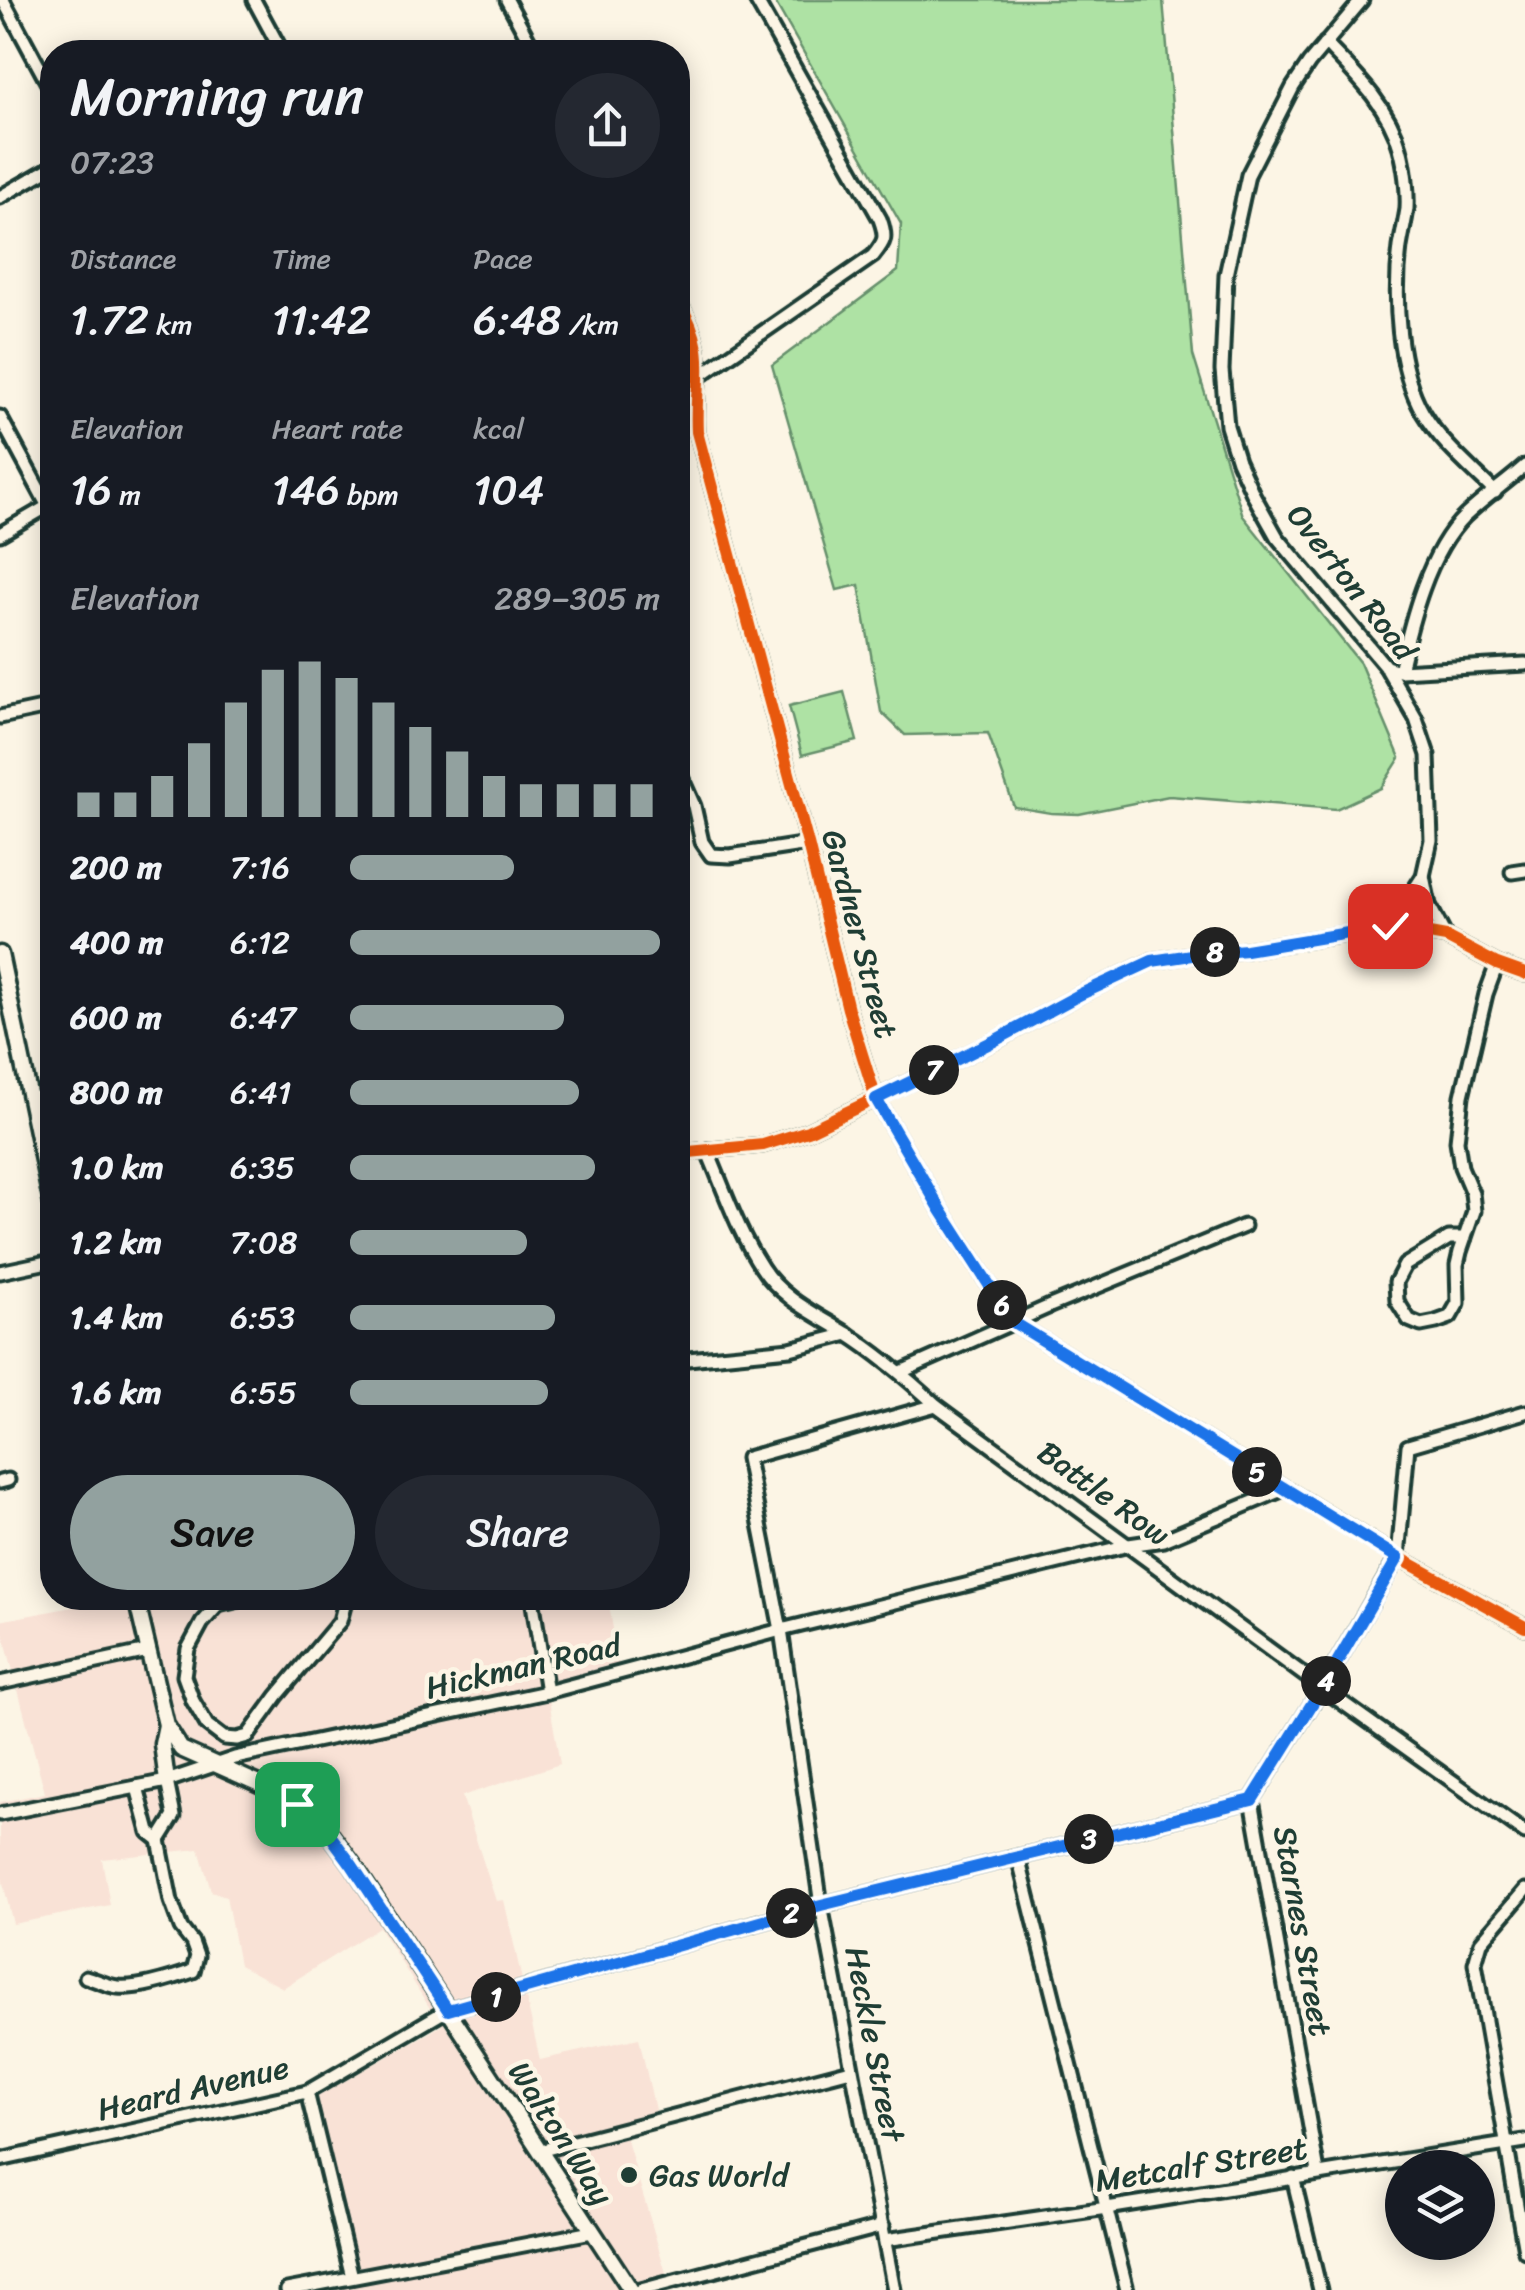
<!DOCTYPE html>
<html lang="en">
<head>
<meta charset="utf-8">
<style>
  body { margin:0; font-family:Sriracha,sans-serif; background:#242831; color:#f1f3f6; height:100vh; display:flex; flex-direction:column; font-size:38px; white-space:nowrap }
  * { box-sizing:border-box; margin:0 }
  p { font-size:32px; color:#9ea1a6 }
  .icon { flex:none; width:55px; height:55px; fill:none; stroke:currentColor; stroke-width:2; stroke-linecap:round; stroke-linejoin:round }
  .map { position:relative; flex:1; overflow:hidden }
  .panel { position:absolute; left:40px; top:40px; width:650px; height:1570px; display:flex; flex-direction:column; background:#171b24; border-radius:40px; box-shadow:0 5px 25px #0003 }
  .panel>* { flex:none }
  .buttons { position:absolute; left:1385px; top:2150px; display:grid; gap:20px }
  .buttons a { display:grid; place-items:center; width:110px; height:110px; border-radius:50%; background:#171b24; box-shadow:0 5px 25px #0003; font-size:50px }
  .pin { position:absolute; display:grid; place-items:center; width:85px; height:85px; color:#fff; margin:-42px; border-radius:20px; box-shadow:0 5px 15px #0006 }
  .km { position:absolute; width:50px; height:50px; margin:-25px; border-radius:50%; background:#222; color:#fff; font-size:28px; line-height:50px; text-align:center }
  .round { display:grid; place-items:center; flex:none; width:105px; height:105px; border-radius:52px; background:#242831 }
  .overview { display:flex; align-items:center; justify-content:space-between; height:170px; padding:0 30px }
  h1 { font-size:55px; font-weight:600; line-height:75px }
  .figures { display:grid; grid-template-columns:repeat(3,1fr); gap:15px; height:170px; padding:10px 30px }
  .figures div { display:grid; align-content:center }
  .figures b { font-size:42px; font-weight:600 }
  .figures small { font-size:28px; font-weight:400 }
  .figures p { font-size:28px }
  .chart { height:280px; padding:20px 30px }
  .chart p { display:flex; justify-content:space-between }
  .chart svg { width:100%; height:180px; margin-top:10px; stroke:#92a19f; stroke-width:6 }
  .cta { display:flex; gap:20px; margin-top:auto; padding:20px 30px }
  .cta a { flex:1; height:115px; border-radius:60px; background:#92a19f; color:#111; font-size:40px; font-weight:600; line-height:115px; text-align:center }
  .cta a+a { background:#242831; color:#f1f3f6 }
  ul { padding:0 30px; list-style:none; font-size:32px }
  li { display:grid; grid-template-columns:160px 120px 1fr; align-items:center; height:75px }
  li i { height:25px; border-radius:12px; background:#92a19f }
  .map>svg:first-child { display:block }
</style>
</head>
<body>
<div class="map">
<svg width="1525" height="2290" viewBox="0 0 1525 2290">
  <rect width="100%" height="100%" fill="#fcf5e5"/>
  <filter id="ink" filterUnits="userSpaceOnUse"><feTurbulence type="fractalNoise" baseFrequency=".01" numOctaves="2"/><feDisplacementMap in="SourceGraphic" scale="20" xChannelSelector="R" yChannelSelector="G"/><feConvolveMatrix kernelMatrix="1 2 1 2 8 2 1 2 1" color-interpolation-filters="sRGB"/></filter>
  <g filter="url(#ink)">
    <!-- built -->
    <path fill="#f9e2d6" d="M119 1598H608L621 1679 549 1700 560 1764 462 1796 496 1901 504 1900 540 2060 639 2038 659 2128 626 2137 671 2290H328L359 2282 315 2098 441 2026 379 1927 283 1988 239 1965 226 1896 211 1891 199 1849 102 1859 110 1905 13 1924 0 1870V1802L45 1793 0 1621Z"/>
    <!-- green -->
    <g fill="#aee2a4" stroke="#66906c" stroke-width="2.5">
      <path d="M774 0H1163L1193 355 1243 516 1360 663 1400 758 1381 788 1336 809 1169 796 1079 814 1051 813 1014 807 988 733 905 735 881 712 859 585 837 590 772 365 898 271 901 224Z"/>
      <path d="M844 692 857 741 802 755 789 706Z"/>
    </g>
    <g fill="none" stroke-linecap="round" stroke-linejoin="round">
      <defs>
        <g id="minor">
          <path d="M3 0 52 91"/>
          <path d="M254 0 282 52"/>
          <path d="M507 0 535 52"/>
          <path d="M1362 0 1309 63 1293 87 1248 175 1226 275 1222 370 1227 426 1238 461 1254 496 1277 537 1386 667 1416 719 1428 755 1431 840 1423 876 1390 927"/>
          <path d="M1325 43C1354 73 1389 106 1400 148 1405 166 1408 191 1407 209 1405 222 1402 235 1400 247 1394 298 1397 368 1423 413 1441 443 1470 467 1495 492"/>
          <path d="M0 197 52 167"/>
          <path d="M678 301C710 353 694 377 697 432L808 844 848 1009 876 1099 941 1210 1013 1322 1398 1557 1525 1627"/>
          <path d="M678 391 873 256C885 241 887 238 880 219L756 0"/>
          <path d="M0 417 52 514"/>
          <path d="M0 534 48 506"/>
          <path d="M1386 667 1400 671C1411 621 1428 552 1465 516 1484 498 1506 483 1525 466"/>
          <path d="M1400 671 1525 664"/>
          <path d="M0 717 52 706"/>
          <path d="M678 770 694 806 702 842 711 855 730 856 808 844"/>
          <path d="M1512 872 1525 870"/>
          <path d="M1423 876 1429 905 1446 937"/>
          <path d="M707 1150C724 1189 738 1232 762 1268 782 1299 816 1314 846 1333 879 1354 908 1379 936 1405L1322 1688 1525 1833"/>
          <path d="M678 1153 763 1145 808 1131 995 1041 1081 994 1151 961 1198 954 1246 950 1390 927 1446 937 1497 964 1525 974"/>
          <path d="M1465 1238H1449L1405 1265 1396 1282 1397 1301 1409 1320 1421 1325 1436 1322 1450 1317 1458 1303 1457 1265 1460 1252 1474 1211 1472 1193 1461 1167 1457 1141 1462 1096 1486 994 1497 964"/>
          <path d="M0 1272 52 1261"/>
          <path d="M678 1360 790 1349 848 1334"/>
          <path d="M901 1372 1050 1306 1244 1226"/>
          <path d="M0 1482 8 1480"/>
          <path d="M210 1598 218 1605 248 1598"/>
          <path d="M532 1598 547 1692"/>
          <path d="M218 1605 202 1623 188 1649 184 1676 193 1701 207 1725 224 1738 237 1739 248 1736 277 1696 340 1621 346 1598"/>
          <path d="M0 1683 148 1651"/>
          <path d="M0 1814 167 1781 235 1758 547 1692 781 1630 1129 1545 1163 1540 1284 1489"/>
          <path d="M159 1840 174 1816 167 1781"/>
          <path d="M1018 1857 1127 2290"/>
          <path d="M1525 1890 1481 1942 1475 1963 1525 2251"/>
          <path d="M86 1977C96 1980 108 1986 118 1987 139 1989 173 1978 193 1971L197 1956 192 1942 181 1928 171 1901 159 1840 149 1832 137 1787"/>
          <path d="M307 2092 352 2277"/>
          <path d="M539 2151 851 2070"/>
          <path d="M0 2160 307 2092 447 2010 821 1905 1252 1800"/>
          <path d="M1318 2172 1252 1800 1322 1688 1398 1557 1408 1446 1525 1412"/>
          <path d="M1293 2177 1320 2290"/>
          <path d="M885 2240 1107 2208 1525 2141"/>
          <path d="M287 2290 592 2232"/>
          <path d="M641 2290 883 2226"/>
          <path d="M894 2290 821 1905 781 1630 747 1458 936 1405"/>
        </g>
        <g id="major">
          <path d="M0 954 52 1204"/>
          <path d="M136 1598 166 1725 181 1749 284 1795 319 1819 353 1865 631 2290"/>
          <path d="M166 1725 162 1744 167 1781"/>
        </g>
      </defs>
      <!-- minor casing -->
      <use href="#minor" stroke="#1f3d34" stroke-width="19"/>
      <!-- major casing -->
      <use href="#major" stroke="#1f3d34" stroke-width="21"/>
      <!-- minor -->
      <use href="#minor" stroke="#fcf5e5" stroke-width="11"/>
      <!-- major -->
      <use href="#major" stroke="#fcf5e5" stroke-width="14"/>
      <defs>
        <g id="cycleway">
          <path d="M678 301C710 353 694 377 697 432L808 844 848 1009 876 1099 941 1210 1013 1322 1398 1557 1525 1627"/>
          <path d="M678 1153 763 1145 808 1131 995 1041 1081 994 1151 961 1198 954 1246 950 1390 927 1446 937 1497 964 1525 974"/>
        </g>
      </defs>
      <!-- cycleway casing -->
      <use href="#cycleway" stroke="#fcf5e5" stroke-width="19"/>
      <!-- cycleway -->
      <use href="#cycleway" stroke="#e8590c" stroke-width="12"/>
    </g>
  </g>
  <g fill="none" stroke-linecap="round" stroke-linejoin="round" filter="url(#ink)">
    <defs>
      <path id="route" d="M297 1804 319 1820 352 1865 448 2010 821 1905 1252 1800 1322 1688 1398 1558 1013 1322 941 1210 876 1099 994 1041 1081 994 1152 961 1198 954 1246 950 1390 926"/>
    </defs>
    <!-- route casing -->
    <use href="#route" stroke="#fff" stroke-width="20"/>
    <!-- route -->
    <use href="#route" stroke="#1a73e8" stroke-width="12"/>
  </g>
  <!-- markers -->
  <circle fill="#1f3d34" stroke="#fcf5e5" stroke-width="4" cx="629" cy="2175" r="10"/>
  <g text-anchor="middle" stroke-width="9" stroke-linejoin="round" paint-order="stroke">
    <!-- street labels -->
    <g font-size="32" fill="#1f3d34" stroke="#fcf5e5">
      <text transform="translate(1352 582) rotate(52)" y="11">Overton Road</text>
      <text transform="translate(860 934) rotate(75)" y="11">Gardner Street</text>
      <text transform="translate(1104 1493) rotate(36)" y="11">Battle Row</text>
      <text transform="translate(523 1666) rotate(-13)" y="11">Hickman Road</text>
      <text transform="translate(1303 1931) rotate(80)" y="11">Starnes Street</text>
      <text transform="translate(875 2044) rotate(79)" y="11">Heckle Street</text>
      <text transform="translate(193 2088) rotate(-13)" y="11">Heard Avenue</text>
      <text transform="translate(561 2133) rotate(57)" y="11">Walton Way</text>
      <text transform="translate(1201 2164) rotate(-9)" y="11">Metcalf Street</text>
    </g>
    <!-- poi labels -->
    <g font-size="32" fill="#1f3d34" stroke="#fcf5e5" text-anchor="start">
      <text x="649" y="2186">Gas World</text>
    </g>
  </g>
</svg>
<div class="buttons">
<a><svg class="icon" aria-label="layers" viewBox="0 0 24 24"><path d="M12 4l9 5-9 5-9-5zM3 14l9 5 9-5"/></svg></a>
</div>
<div class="pin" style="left:297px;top:1804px;background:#1e9e55"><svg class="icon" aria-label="arrive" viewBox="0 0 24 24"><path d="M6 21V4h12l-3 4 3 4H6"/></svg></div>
<div class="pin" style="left:1390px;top:926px;background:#d93025"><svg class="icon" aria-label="check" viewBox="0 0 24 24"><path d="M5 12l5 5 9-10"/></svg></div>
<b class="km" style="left:496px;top:1997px">1</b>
<b class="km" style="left:791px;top:1913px">2</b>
<b class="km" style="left:1089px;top:1839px">3</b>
<b class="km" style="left:1326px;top:1681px">4</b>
<b class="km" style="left:1257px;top:1472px">5</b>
<b class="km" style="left:1002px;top:1305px">6</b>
<b class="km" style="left:934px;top:1070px">7</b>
<b class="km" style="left:1215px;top:952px">8</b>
<section class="panel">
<div class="overview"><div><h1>Morning run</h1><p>07:23</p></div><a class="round"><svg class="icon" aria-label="share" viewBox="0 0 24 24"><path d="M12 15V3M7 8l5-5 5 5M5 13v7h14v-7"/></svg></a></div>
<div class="figures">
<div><p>Distance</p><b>1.72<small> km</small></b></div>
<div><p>Time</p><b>11:42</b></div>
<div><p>Pace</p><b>6:48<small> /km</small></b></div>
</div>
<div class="figures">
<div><p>Elevation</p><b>16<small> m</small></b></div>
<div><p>Heart rate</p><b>146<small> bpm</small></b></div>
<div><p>kcal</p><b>104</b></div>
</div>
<div class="chart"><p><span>Elevation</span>289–305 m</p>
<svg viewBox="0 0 160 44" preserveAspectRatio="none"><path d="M5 44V38M15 44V38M25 44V34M35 44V26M45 44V16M55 44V8M65 44V6M75 44V10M85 44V16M95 44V22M105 44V28M115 44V34M125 44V36M135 44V36M145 44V36M155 44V36"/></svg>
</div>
<ul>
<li><b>200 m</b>7:16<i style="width:53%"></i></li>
<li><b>400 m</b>6:12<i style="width:100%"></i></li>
<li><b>600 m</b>6:47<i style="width:69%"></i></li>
<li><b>800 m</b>6:41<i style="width:74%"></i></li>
<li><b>1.0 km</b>6:35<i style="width:79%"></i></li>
<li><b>1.2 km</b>7:08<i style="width:57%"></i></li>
<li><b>1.4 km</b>6:53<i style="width:66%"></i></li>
<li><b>1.6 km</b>6:55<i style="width:64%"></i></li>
</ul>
<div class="cta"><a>Save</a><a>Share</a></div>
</section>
</div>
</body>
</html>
